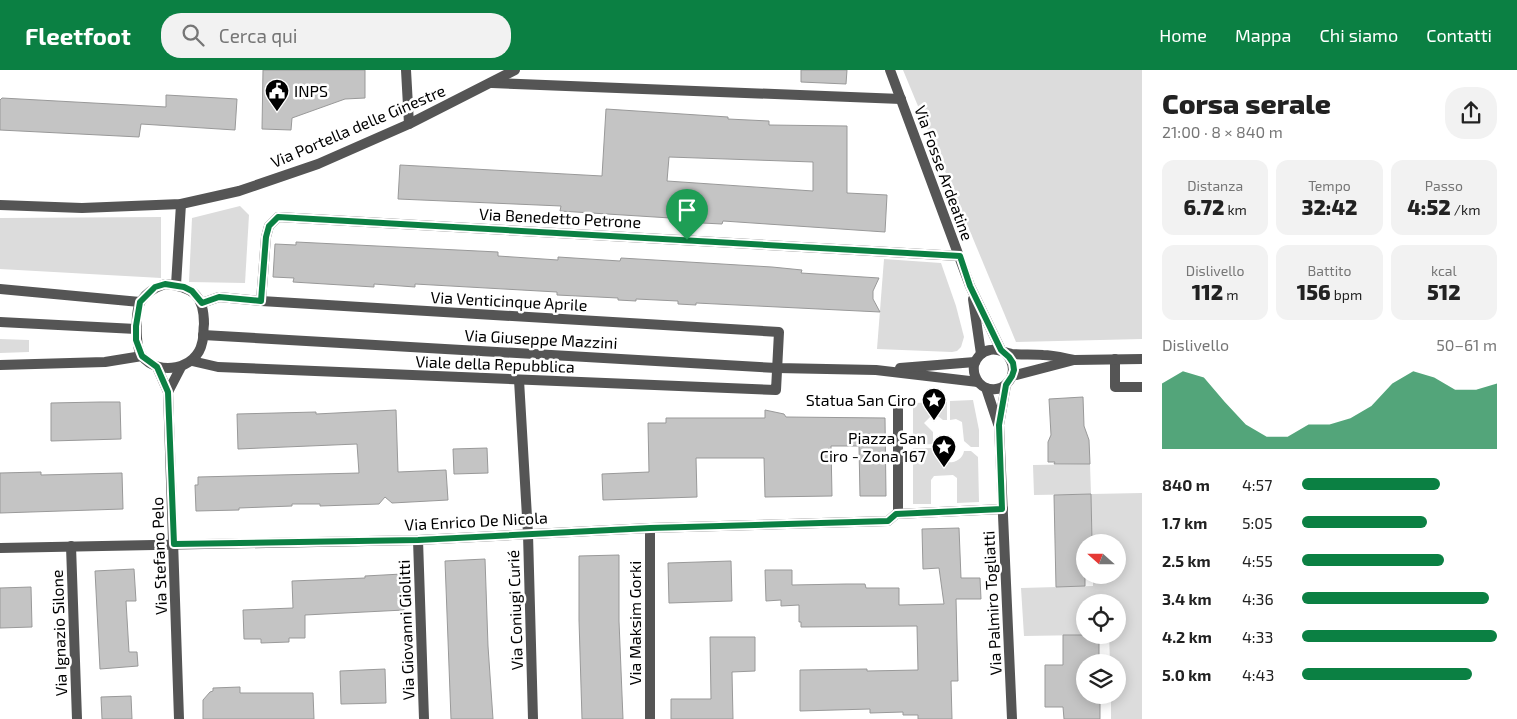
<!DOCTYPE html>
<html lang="it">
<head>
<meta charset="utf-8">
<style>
  body { margin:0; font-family:"Exo 2",sans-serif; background:#f2f2f2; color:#222; height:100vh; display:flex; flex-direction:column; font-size:19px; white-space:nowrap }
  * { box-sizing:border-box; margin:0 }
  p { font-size:16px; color:#767676 }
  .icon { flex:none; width:28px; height:28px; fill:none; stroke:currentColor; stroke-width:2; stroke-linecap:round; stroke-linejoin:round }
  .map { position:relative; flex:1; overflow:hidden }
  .side { display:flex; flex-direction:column; background:#fff; width:375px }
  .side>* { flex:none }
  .needle { width:32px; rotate:291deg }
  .fabs { position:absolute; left:1076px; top:464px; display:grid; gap:10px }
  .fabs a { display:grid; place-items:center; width:50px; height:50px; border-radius:50%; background:#fff; box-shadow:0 2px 12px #0003; font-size:25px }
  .pin { position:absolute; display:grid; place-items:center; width:42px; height:42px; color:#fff; margin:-51px -21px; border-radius:50% 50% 50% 0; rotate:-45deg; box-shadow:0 0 5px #0007 }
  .pin .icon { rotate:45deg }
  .round { display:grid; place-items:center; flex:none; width:52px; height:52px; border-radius:20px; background:#f2f2f2 }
  .overview { display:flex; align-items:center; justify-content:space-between; height:85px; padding:0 20px }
  h1 { font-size:28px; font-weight:800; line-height:38px }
  .stats { display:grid; grid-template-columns:repeat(3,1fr); gap:8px; height:85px; padding:5px 20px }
  .stats div { display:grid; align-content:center; border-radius:12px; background:#f2f2f2; text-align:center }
  .stats b { font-size:21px; font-weight:800 }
  .stats small { font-size:14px; font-weight:400 }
  .stats p { font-size:14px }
  .chart { height:140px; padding:10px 20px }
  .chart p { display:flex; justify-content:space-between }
  .chart svg { width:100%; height:90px; margin-top:5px; fill:#0b8043; opacity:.7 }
  ul { padding:0 20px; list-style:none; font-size:16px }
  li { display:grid; grid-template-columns:80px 60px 1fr; align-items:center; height:38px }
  li i { height:12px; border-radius:6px; background:#0b8043 }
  header { display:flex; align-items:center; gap:30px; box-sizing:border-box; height:70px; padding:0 25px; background:#0b8043; color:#fff }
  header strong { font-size:24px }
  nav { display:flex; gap:28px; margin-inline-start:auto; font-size:18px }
  .search { width:350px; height:45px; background:#f2f2f2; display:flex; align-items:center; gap:12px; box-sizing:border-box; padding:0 18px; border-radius:20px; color:#767676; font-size:19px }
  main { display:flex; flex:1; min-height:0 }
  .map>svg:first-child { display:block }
</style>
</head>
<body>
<header>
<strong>Fleetfoot</strong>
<div class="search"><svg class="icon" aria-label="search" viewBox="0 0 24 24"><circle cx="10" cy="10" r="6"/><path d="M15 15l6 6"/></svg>Cerca qui</div>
<nav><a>Home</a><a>Mappa</a><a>Chi siamo</a><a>Contatti</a></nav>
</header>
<main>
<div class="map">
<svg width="1142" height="649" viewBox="0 0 1142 649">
  <rect width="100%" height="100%" fill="#fff"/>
  <!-- green -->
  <g fill="#dcdcdc">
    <path d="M903 0H1142V269L1016 272Z"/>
    <path d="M240 136 249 145 245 213 189 212 192 148Z"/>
    <path d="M161 147V208L0 199V148Z"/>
    <path d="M884 189 941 193 956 236 964 267 961 277 957 281 952 282 877 279Z"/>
    <path d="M0 269 29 270V282L0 283Z"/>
    <path d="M973 330 979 360V377H971L964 371 962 352 956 349 950 350V331Z"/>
    <path d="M947 332V350H943L934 343 924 353 933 362V374L913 375V333Z"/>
    <path d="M913 378H933C933 395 961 398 964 381H971L978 387 979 432 957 433V408L953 405 934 406 931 410V434H913Z"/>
    <path d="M1090 394 1091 424 1142 423V649H1111V625H1118V592H1110L1109 565H1118V532H1085V565L1024 566 1021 518 1093 516V505H1118V472H1092L1091 424 1034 425 1033 395Z"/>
  </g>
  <!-- building -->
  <g fill="#c4c4c4" stroke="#999" fill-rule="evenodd">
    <path d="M263 0H365V28L345 29 292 48 291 60 262 59Z"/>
    <path d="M801 0H847L846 14 801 12Z"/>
    <path d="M166 25 237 29 235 60 141 54 139 67 0 60V30L2 28 166 37Z"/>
    <path d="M606 39 728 47V49L769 51V55L847 56V123L887 125 885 162 723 151 722 154 702 153V150L560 141 561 136 398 129 400 95 602 106ZM669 87 813 92V121L667 111Z"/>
    <path d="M296 172 498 182V186L558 190V187L620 191 621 188 772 197 802 200 801 203 879 208 873 221V229L880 242 696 233V235L678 234V231L636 229V231L618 230V228L557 225V222L415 214V217L374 214V217L293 212 294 208 273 207 275 174 296 175Z"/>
    <path d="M1083 327 1084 356 1089 370 1090 394H1054L1055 392H1048V372L1051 365 1049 329Z"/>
    <path d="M100 332H120L121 369 51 371V333Z"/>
    <path d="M396 340 398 402 446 400 448 430 392 433 385 427 379 434 320 436V434H292V436L239 438V440L196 441 195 415H198V407L359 403 357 374 238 379 237 344 316 342V344Z"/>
    <path d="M765 340 784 344 786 347 885 348 886 426H860L859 376H831L832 426 765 427 764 388H696L697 427 603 430 602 404 649 402 648 353H666V348H765Z"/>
    <path d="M487 378 488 403 454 404 453 379Z"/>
    <path d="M41 402V405L122 403 123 439 0 443V403Z"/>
    <path d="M1091 424 1092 472H1085V516L1056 517 1054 425Z"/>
    <path d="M959 458 961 508H980L981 529H956L958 611H951L952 649H918V645H903V642L870 643V639L800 641V600L867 599V601L918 600 917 556 801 557V552H799V535L781 536V530L766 531 765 500H792V515L846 514H865L866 518H899V535L944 534 939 498 923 499 922 459Z"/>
    <path d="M619 485V551L623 649H582L579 550V486Z"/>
    <path d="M485 489 488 576 493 649H451L445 491Z"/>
    <path d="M731 491 732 531 669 533 668 493Z"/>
    <path d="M134 499 136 531H126L129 582H137L138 596 100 599 95 501Z"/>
    <path d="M402 504 404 540 305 545V568H289V572L261 573V569H244L243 540 293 538 292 511 365 508V506Z"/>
    <path d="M31 517 32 557 0 558V518Z"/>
    <path d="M1063 565H1099V592H1085V625H1100V649H1064L1063 637H1045V595H1063Z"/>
    <path d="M710 567H755V601L732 602 733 649H671V629H711Z"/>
    <path d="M385 599 386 633 341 634 340 601Z"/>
    <path d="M240 617V623H313L314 649H203V630L210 622 213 621V618Z"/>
    <path d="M131 626 132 649H102L101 627Z"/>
  </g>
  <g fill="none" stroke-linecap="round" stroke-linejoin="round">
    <!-- street -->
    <g stroke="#555" stroke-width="10">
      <path d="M406 0 409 54"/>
      <path d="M890 0 970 216 1001 280"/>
      <path d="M492 13 901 29"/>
      <path d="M0 135 82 138 181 134 239 121 318 94 409 54 515 0"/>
      <path d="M165 214C193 217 204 225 204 254 203 260 204 267 202 273 197 299 158 307 142 286 135 277 135 240 141 231 147 222 156 217 165 214Z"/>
      <path d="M176 215 181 134"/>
      <path d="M0 219 140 232"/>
      <path d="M973 229 981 284"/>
      <path d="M261 231 266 167 269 156 278 147 959 186"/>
      <path d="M0 252 136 259"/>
      <path d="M203 265 777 298 876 300 978 312"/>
      <path d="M1005 283C1027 304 998 332 979 313 975 308 973 302 974 295 976 288 982 281 990 280 998 278 1004 283 1012 284 1022 285 1033 284 1043 285 1053 285 1064 288 1074 290"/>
      <path d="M1115 289V317H1142"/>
      <path d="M192 291 218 297 776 320 779 262 261 231 219 227 202 233"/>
      <path d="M0 295 105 292 142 286"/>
      <path d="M157 297 168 322 181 297"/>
      <path d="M900 298 975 292"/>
      <path d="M1012 306 1074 290 1142 289"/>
      <path d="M519 310 528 464 533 649"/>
      <path d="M1006 315 999 355 1012 649"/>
      <path d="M986 318 998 354"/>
      <path d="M168 322 179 649"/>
      <path d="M898 444V336"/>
      <path d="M650 458V649"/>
      <path d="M418 470 424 649"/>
      <path d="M71 476 77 649"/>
      <path d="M0 478 418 470 650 458 888 451 896 444 1003 439"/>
    </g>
  </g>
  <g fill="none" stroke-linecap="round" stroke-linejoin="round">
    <defs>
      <path id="route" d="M278 147 960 186 970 216 1001 280 1009 287 1013 293 1014 300 1012 306 1006 315 999 355 1002 439 896 444 888 451 650 458 418 470 174 474 168 322 157 297 142 286 136 270V256L140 232 155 217 165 214 184 217 192 221 202 233 219 227 261 231 266 167 269 156Z"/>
    </defs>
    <!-- route casing -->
    <use href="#route" stroke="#fff" stroke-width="10"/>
    <!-- route -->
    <use href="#route" stroke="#0b8043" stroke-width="6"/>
  </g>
  <!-- icons -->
  <defs>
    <symbol id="civic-pin" viewBox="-11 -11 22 30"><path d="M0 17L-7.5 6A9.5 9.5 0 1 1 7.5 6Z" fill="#000" stroke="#fff"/><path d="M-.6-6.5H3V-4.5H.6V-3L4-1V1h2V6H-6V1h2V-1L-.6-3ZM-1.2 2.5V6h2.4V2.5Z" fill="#fff"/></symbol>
    <symbol id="sight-pin" viewBox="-11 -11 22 30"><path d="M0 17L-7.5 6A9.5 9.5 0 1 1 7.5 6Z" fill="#000" stroke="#fff"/><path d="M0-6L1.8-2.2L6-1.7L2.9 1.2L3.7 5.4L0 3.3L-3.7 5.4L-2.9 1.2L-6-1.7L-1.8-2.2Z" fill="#fff"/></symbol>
  </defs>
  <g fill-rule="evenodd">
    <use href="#civic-pin" x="263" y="7" width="28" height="38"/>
    <use href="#sight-pin" x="920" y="316" width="28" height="38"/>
    <use href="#sight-pin" x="930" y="363" width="28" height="38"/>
  </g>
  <g text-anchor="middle" stroke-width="5" stroke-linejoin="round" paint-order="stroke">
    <!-- poi labels -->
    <g font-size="16" fill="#000" stroke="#fff" text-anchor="end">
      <text x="294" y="27" text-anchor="start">INPS</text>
      <text x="916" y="336">Statua San Ciro</text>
      <text x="926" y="374">Piazza San<tspan x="926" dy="18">Ciro - Zona 167</tspan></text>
    </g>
    <!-- street labels -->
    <g font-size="16" fill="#000" stroke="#fff">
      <text transform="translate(358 56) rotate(-23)" y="6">Via Portella delle Ginestre</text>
      <text transform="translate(944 103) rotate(70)" y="6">Via Fosse Ardeatine</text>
      <text transform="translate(560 148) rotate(3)" y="6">Via Benedetto Petrone</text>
      <text transform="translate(509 231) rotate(3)" y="6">Via Venticinque Aprile</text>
      <text transform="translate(541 269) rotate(3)" y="6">Via Giuseppe Mazzini</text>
      <text transform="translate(495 294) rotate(2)" y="6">Viale della Repubblica</text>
      <text transform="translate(476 451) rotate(-3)" y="6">Via Enrico De Nicola</text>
      <text transform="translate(159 486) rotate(-92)" y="6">Via Stefano Pelo</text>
      <text transform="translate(992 533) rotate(-93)" y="6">Via Palmiro Togliatti</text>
      <text transform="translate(515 540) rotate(-92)" y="6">Via Coniugi Curié</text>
      <text transform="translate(635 553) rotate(-90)" y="6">Via Maksim Gorki</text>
      <text transform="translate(406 560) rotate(-92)" y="6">Via Giovanni Giolitti</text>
      <text transform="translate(59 563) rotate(-92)" y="6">Via Ignazio Silone</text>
    </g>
  </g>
</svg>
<div class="fabs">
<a><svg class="needle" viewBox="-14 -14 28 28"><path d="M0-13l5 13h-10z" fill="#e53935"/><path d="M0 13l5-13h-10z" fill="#767676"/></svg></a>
<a><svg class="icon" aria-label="locate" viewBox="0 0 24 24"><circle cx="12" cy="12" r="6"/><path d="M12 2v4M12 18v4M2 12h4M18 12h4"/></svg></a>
<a><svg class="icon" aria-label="layers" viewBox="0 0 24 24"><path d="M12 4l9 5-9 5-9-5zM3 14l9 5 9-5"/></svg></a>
</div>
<div class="pin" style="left:687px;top:170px;background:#1e9e55"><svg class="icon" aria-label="arrive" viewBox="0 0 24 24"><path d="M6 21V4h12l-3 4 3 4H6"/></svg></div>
</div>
<section class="side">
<div class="overview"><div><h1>Corsa serale</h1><p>21:00 · 8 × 840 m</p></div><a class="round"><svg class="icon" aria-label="share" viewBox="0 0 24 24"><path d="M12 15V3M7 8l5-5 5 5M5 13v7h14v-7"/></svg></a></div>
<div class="stats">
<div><p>Distanza</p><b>6.72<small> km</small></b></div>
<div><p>Tempo</p><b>32:42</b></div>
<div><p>Passo</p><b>4:52<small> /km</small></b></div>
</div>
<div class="stats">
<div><p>Dislivello</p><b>112<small> m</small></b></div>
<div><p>Battito</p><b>156<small> bpm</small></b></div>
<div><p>kcal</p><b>512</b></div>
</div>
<div class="chart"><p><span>Dislivello</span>50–61 m</p>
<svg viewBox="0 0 160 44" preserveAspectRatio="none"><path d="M0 44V12L10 6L20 9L30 21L40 32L50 38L60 38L70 32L80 32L90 29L100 23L110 12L120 6L130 9L140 15L150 15L160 12V44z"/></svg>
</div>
<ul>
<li><b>840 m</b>4:57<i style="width:71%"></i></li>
<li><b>1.7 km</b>5:05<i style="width:64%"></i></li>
<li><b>2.5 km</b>4:55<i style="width:73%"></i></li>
<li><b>3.4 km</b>4:36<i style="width:96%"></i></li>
<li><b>4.2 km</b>4:33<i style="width:100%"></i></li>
<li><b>5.0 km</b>4:43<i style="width:87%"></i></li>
</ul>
</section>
</main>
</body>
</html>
